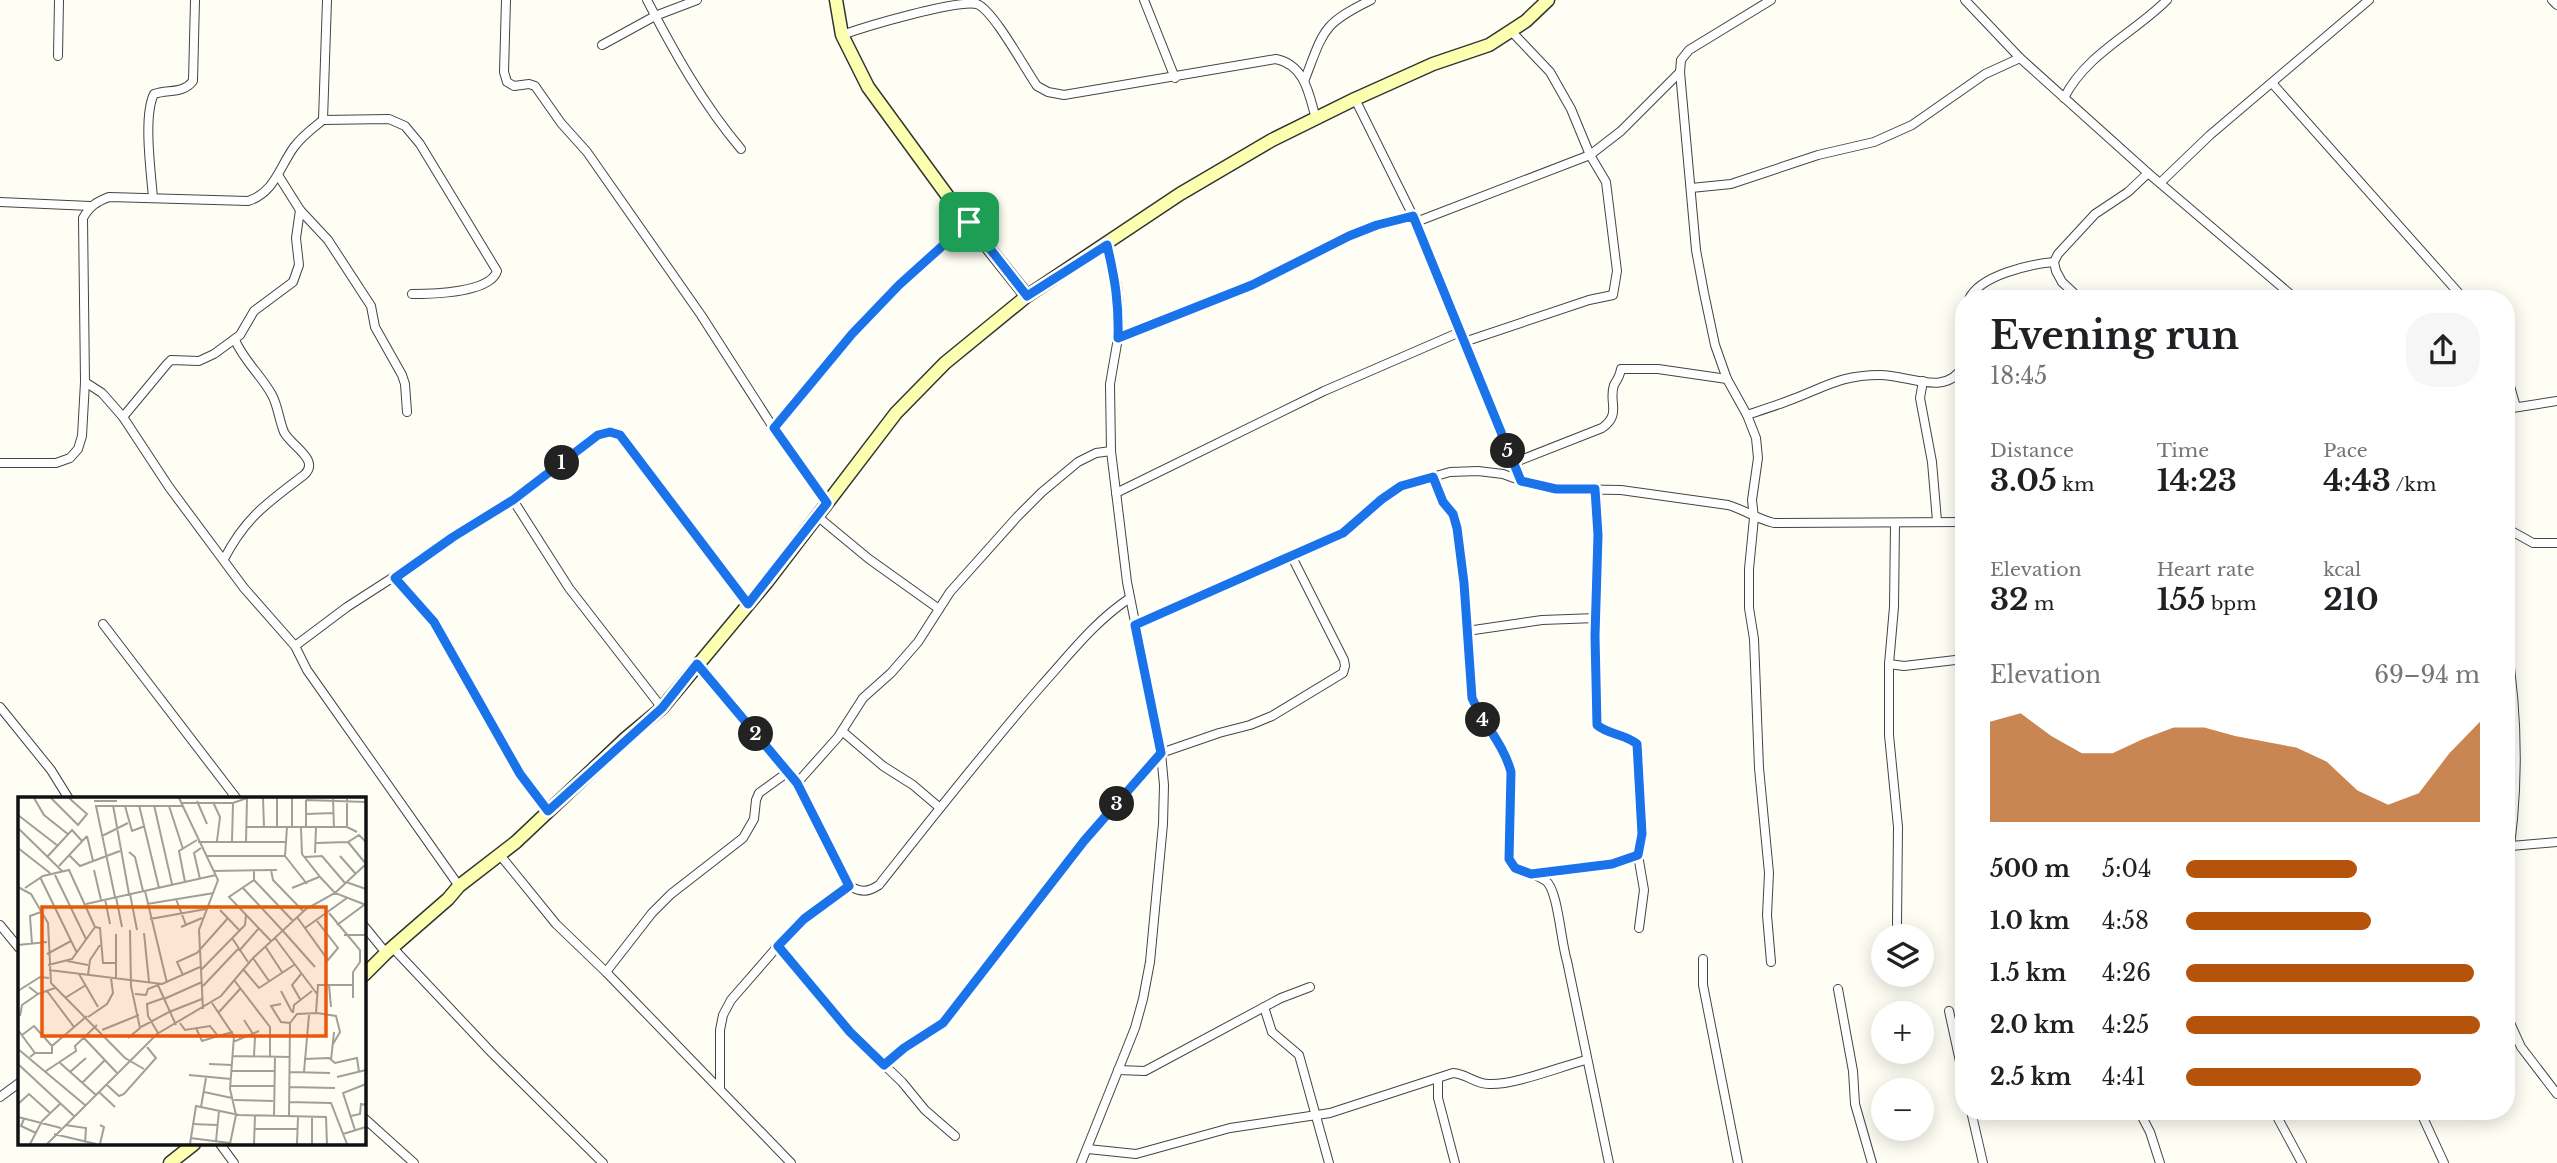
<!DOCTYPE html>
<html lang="en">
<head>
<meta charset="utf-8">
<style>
  body { margin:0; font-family:"Libre Baskerville",serif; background:#f6f6f6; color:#202124; height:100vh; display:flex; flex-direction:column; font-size:26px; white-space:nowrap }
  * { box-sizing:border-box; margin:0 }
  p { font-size:23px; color:#757577 }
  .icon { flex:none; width:38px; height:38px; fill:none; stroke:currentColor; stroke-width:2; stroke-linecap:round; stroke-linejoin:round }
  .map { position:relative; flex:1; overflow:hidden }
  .sheet { position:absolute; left:1955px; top:290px; width:560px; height:830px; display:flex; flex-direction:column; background:#fff; border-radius:28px; box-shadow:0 4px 18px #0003 }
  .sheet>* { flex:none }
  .controls { position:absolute; left:1871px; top:924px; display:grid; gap:14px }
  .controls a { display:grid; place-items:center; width:63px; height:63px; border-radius:50%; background:#fff; box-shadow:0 4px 18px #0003; font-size:35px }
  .pin { position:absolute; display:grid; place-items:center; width:60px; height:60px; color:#fff; margin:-30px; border-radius:14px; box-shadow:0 4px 10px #0006 }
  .km { position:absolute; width:35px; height:35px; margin:-18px; border-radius:50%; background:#222; color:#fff; font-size:19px; line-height:35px; text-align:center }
  .round { display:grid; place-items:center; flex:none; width:74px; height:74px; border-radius:28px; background:#f6f6f6 }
  .headline { display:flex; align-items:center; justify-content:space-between; height:119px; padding:0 35px }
  h1 { font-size:38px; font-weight:800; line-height:52px }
  .figures { display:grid; grid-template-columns:repeat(3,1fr); gap:10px; height:119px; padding:7px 35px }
  .figures div { display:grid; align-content:center }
  .figures b { font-size:30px; font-weight:800 }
  .figures small { font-size:19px; font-weight:400 }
  .figures p { font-size:19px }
  .chart { height:196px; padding:14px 35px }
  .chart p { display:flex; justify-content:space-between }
  .chart svg { width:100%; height:126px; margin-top:7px; fill:#b45309; opacity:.7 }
  ul { padding:0 35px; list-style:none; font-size:23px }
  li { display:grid; grid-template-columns:112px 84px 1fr; align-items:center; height:52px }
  li i { height:18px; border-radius:9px; background:#b45309 }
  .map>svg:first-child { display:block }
</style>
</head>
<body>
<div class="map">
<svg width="2557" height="1163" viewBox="0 0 2557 1163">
  <rect width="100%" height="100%" fill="#fffef5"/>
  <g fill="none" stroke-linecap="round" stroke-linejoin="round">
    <defs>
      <g id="street">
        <path d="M506 0 504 72 507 82 514 86 529 84 535 86 561 123 587 152 701 315 778 435 827 503"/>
        <path d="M647 0C674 52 703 104 741 149"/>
        <path d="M1144 0 1175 78"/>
        <path d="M1965 0 2020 58 2148 173 2296 299"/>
        <path d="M2552 0 2557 5"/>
        <path d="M842 35C867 26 955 0 977 4 994 11 1025 69 1037 86L1048 92 1064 95 1276 59C1305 65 1309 94 1316 119"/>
        <path d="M602 45 655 16 697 0"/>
        <path d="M58 56 59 0"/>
        <path d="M1305 79C1324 30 1322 24 1371 0"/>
        <path d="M2272 83 2464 299"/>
        <path d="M2064 98C2086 54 2133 34 2167 0"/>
        <path d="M1355 99 1413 216 1521 480"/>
        <path d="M323 120 327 0"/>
        <path d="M278 175 300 210 328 240 371 306 375 327 402 375 405 384 407 412"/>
        <path d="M2160 183 2210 135 2369 0"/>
        <path d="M1691 188 1731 184 1818 155 1874 142 1912 125 1985 74 2020 58"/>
        <path d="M153 198C151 172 143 116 154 94 168 89 183 94 193 81L195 0"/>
        <path d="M0 202 90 206"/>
        <path d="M1416 222 1590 155 1621 131 1680 72"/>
        <path d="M1969 299C1980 275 2031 264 2054 262"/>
        <path d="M2080 299 2062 282 2056 271 2054 262 2058 254 2095 214 2128 192 2148 173"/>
        <path d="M1118 338 1252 285 1349 236 1377 225 1413 216"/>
        <path d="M1464 342 1589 300 1613 295 1617 271 1606 182 1590 155 1571 109 1550 72 1512 32"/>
        <path d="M2506 372 2516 407"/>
        <path d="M1923 381 1920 398 1932 462 1937 521"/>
        <path d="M85 382 102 393 123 417 169 487 244 588 295 646 307 670 459 886"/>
        <path d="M2506 409 2557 401"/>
        <path d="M1747 415C1762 410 1778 405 1793 399 1827 386 1842 375 1880 375 1910 375 1946 398 1964 365"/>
        <path d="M123 417 167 364 171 360 199 361 214 354 240 335 254 311 293 282 299 265 296 238 300 210"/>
        <path d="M774 428 852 334 899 285 969 222"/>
        <path d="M0 463H56L70 458 78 449 82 436 85 382 83 218C90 206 96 202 109 197L248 201C274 193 279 168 294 147 302 136 313 128 323 120L389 119 405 126 420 144 497 271C490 293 431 294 412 294"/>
        <path d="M1513 463 1602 428C1622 414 1608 402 1614 385 1617 380 1620 376 1621 369H1658L1727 379"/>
        <path d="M1433 477 1443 502 1453 514 1457 528 1464 583 1472 698C1483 723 1504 745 1511 772L1509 859C1518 873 1533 872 1546 881 1558 890 1561 943 1567 961L1609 1163"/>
        <path d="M1595 489 1598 535 1595 636 1597 725C1609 735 1625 734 1637 744L1642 834 1638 855 1644 890 1639 928"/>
        <path d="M1116 493 1324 391 1460 332"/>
        <path d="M513 500 569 588 662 708"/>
        <path d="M817 516 869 559 939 609"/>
        <path d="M1895 523 1894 607 1889 664V735L1898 827 1897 924"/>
        <path d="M2506 528 2533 543H2557"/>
        <path d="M224 559C246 517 267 503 304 475 321 460 291 446 284 432 279 420 278 406 272 395 261 375 244 361 235 340"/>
        <path d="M395 578 434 622 520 774 548 811"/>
        <path d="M103 624 237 799"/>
        <path d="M1135 625 1343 533 1382 499 1401 486 1450 472 1478 471 1503 474 1530 484 1556 489 1621 490 1728 505C1745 510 1757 519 1774 523L1964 522"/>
        <path d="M1467 631 1542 620 1596 618"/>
        <path d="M2506 642C2519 717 2519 798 2506 872"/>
        <path d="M295 646 347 607 513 500 598 435 610 432 620 435 748 604"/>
        <path d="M697 664 797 783 849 886C861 892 867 893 879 885 932 818 985 750 1042 685 1070 654 1095 621 1130 598"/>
        <path d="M1889 664 1904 666 1964 659"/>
        <path d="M0 707 51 770 69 799"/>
        <path d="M842 731 883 766 913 785 940 808"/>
        <path d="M797 783 838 737 863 698 891 673 918 642 950 592 1017 517 1042 492 1078 462 1096 453 1111 451"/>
        <path d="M2511 846 2557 842"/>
        <path d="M500 855 556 924 606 972 791 1163"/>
        <path d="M1531 874 1612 864 1638 855"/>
        <path d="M0 925 19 948"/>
        <path d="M364 926 386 953"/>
        <path d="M778 946 850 1032 902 1082 925 1110 955 1136"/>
        <path d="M392 947 492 1053 603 1163"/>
        <path d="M1703 959V985L1738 1163"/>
        <path d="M1771 962 1767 915 1769 873 1759 768 1754 639 1749 608V569L1754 518 1752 500 1758 458 1756 438 1747 415 1727 379 1715 345 1704 293 1696 250 1680 72 1681 60 1689 50 1771 0"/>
        <path d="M606 972 652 913 671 894 743 838 754 819 756 800 759 793 788 772"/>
        <path d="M1838 989 1853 1071 1855 1104 1872 1163"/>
        <path d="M1264 1007 1272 1032 1299 1055 1329 1163"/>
        <path d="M1949 1011 1964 1080"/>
        <path d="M2506 1014 2521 1047 2557 1094"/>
        <path d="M884 1065 904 1048 943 1023 1085 841 1161 753 1219 733 1250 725 1272 716 1343 673 1345 666 1344 660 1291 555"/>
        <path d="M1118 1070 1145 1071 1281 998 1310 987"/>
        <path d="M1438 1078V1098L1455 1163"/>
        <path d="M720 1089V1030L723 1015 731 1000 778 946 804 919 849 886"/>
        <path d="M0 1097 19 1083"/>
        <path d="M1971 1111 1983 1163"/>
        <path d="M2139 1111 2150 1132 2160 1163"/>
        <path d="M2274 1111 2302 1163"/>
        <path d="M2420 1111 2444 1163"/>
        <path d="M364 1118 414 1163"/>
        <path d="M220 1144 234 1163"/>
        <path d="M1088 1149 1136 1154 1230 1128 1330 1113 1453 1073C1467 1074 1475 1084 1489 1084 1515 1085 1559 1067 1586 1060"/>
        <path d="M1081 1163 1135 1028 1143 999 1150 962 1163 824 1164 785 1161 753 1127 582 1111 451 1110 384 1118 338 1119 306 1117 285 1107 245"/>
      </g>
      <g id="secondary">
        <path d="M836 0 842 35 868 87 952 202 1027 296"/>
        <path d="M364 975 386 953 448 899 459 886 516 842 626 738 662 708 767 582 896 413 945 363 1027 296 1180 194 1272 140 1355 99 1433 64 1489 45 1526 21 1548 0"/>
        <path d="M170 1163 194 1144"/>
      </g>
    </defs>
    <!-- street casing -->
    <use href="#street" stroke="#444" stroke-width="10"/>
    <!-- secondary casing -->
    <use href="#secondary" stroke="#333" stroke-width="15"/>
    <!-- street -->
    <use href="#street" stroke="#fff" stroke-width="8"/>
    <!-- secondary -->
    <use href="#secondary" stroke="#fdffb0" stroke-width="12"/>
  </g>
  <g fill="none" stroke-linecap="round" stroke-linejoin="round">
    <defs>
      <path id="route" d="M1413 216 1521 481 1556 489H1595L1598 535 1595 636 1597 725C1609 735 1625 734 1637 744L1642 834 1638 855 1612 864 1531 874 1515 868 1509 859 1511 772C1504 745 1483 723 1472 698L1464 583 1457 528 1453 514 1443 502 1433 477 1401 486 1382 499 1343 533 1135 625 1161 753 1084 841 943 1023 904 1048 884 1065 850 1032 778 946 804 919 849 886 797 783 697 664 662 708 548 811 520 774 434 622 395 578 453 537 513 500 598 435 610 432 620 435 748 604 827 503 774 428 852 334 899 285 969 222 1027 296 1107 245C1115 279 1119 303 1118 338L1252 285 1349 236 1377 225Z"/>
    </defs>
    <!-- route casing -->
    <use href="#route" stroke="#fff" stroke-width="14"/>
    <!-- route -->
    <use href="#route" stroke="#1a73e8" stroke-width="9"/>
  </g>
  <!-- overview -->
  <g transform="translate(18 797)">
    <rect width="348" height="348" fill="#fffef5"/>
    <path fill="none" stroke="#a09f9a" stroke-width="2" d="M16 1 26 18 51 38M33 1 60 28 69 17 51 1M161 1 200 83 181 133 185 212M245 1 246 30M259 1V30M274 1V30M315 2 316 31M288 3 348 5M76 4H99M179 4 189 27M195 5 202 20 199 44M163 6H215L229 1M95 8 111 97M121 8 141 91M136 8 154 87M107 9 114 34 127 29M151 9 165 52M288 17 316 16M0 18 40 49M229 30H329L339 35M329 30V2M0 31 44 74M283 31 284 57 303 81 317 96 348 108M288 31V3M69 39 75 64M84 39 110 26M214 44 215 6M180 45H269M228 45 229 1M330 45 348 67M298 46 330 45 341 38 348 45M0 51 32 76M111 55 117 60 125 94M297 56 298 31M51 58 62 69 102 54M30 59 54 33 64 44M189 59H267L269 30M267 59 289 87M322 59 337 76M287 60 304 59 327 86M41 69 69 39M76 73 83 103M236 73V83L211 100 253 144M253 73 255 83 285 114M195 74 259 73M37 78 68 142M22 80 59 156M182 82 176 56 183 51M236 83 275 124M167 85 161 54 179 43M328 85 348 92M0 90 13 97 30 126 33 186 107 261 126 272M7 91 25 79 51 73 77 130 82 131 85 166H99M225 91 265 134M274 91 301 80M127 94 149 186M112 97 119 133M97 100 78 9H164M98 100 104 130M87 102 92 127M158 102 168 128M68 107 198 78M129 107 196 96M202 113 222 134M311 116 342 153V165L335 175M279 120 310 163 320 151 299 124M132 122 188 112M319 128 346 108M163 130 184 121M287 131 329 101M265 134 297 170M126 136 131 185M98 137V181M326 138H348M214 141 230 165M257 141 299 197M14 147 12 119 23 115M0 148 29 145M247 149 264 175M221 154 241 131M29 157 53 144M235 161 251 184M49 164 70 168M30 168 54 162 77 130M225 172 241 191 276 168M31 173 144 187 182 170M183 173 227 128 228 118M61 177 80 210M70 178 72 163 82 148M165 178 159 165 179 156 210 121M216 183 252 230V259M139 186 158 228M311 188 313 210M185 189 220 152M11 190 20 197 37 191M0 194 22 180 31 181M29 194 56 230M263 194 274 215M117 197 128 198 130 192 140 188M47 201 68 188M335 201V175M146 202 184 185M282 202 274 188 283 177M194 206 216 239 212 292 218 318 212 347M263 207 253 209 263 225 272 226M151 215 184 202M201 215 222 192M275 216 276 208 294 194M299 216 318 219 322 235 315 247M2 219 4 208 20 197M70 220 89 207 95 196 93 181M226 223 237 240 236 259M162 226 167 233 192 229 200 239 215 235M123 230 151 215M178 231 184 244 200 239M0 233 17 256M84 233 121 218M140 236 130 219 129 207 146 201M4 238 16 229 34 249M66 241 100 277M110 241 122 231 113 189 112 133M215 245 241 234M0 252 67 308M215 259 272 260M12 260 17 256H34V249L69 219M286 262 311 261 317 266 339 261 341 275M313 263 316 235M41 265 78 298M0 267 56 319M191 267 214 268M28 274 58 254 57 249 79 228M214 274H257M52 275 68 261M272 275 312 276M286 275 291 218M171 278 213 282M319 280 348 273M64 286 87 263M89 288 101 299 106 297 138 261 129 250M213 289H256M271 290 317 291M81 295 97 310M186 295 214 301M216 303 255 304M271 305 313 306 329 347M0 307 11 297 32 316M183 310 188 281M256 319 257 260M271 319 272 226 279 217 298 216 300 188H335M333 319 342 317 343 307 348 308M0 320 43 331M6 322 3 329 18 336M174 327 199 328M47 328 68 331 67 346M236 332H280M337 333 325 296 348 287M36 337 78 347M325 337 348 330M172 341 212 346M198 344 201 314M12 347 24 324 43 306M29 347 139 237 203 199 235 161 288 112 317 96 348 67M82 347 86 330 82 328M172 347 178 309 221 318 308 320 309 347M236 347 237 318M279 347 280 320M294 347V321"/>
    <path fill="#e8590c" fill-opacity="0.15" stroke="#e8590c" stroke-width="3.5" d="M24 110H308V239H24Z"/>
    <rect width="348" height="348" fill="none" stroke="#111" stroke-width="3.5"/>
  </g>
</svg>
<div class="controls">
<a><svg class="icon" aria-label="layers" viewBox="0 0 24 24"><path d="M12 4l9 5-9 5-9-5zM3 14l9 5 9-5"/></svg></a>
<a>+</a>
<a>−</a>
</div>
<div class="pin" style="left:969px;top:222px;background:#1e9e55"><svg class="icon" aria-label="arrive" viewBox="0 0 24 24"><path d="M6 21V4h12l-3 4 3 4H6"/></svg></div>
<b class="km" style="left:562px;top:463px">1</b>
<b class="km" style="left:756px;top:734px">2</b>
<b class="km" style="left:1117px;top:804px">3</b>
<b class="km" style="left:1483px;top:720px">4</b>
<b class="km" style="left:1508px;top:451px">5</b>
<section class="sheet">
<div class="headline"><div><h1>Evening run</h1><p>18:45</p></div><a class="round"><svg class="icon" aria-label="share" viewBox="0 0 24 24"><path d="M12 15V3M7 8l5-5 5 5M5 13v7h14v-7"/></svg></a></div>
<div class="figures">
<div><p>Distance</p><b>3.05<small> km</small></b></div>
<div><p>Time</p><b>14:23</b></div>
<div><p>Pace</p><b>4:43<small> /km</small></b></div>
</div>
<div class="figures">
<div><p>Elevation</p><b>32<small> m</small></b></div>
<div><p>Heart rate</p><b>155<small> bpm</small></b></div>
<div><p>kcal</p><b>210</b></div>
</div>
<div class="chart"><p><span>Elevation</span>69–94 m</p>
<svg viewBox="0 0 160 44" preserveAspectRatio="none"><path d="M0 44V9L10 6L20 14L30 20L40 20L50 15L60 11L70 11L80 14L90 16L100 18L110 23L120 33L130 38L140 34L150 20L160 9V44z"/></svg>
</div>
<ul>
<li><b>500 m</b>5:04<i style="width:58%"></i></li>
<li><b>1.0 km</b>4:58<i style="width:63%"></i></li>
<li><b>1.5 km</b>4:26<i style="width:98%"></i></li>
<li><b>2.0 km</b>4:25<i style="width:100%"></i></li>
<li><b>2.5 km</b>4:41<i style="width:80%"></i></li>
</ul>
</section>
</div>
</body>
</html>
